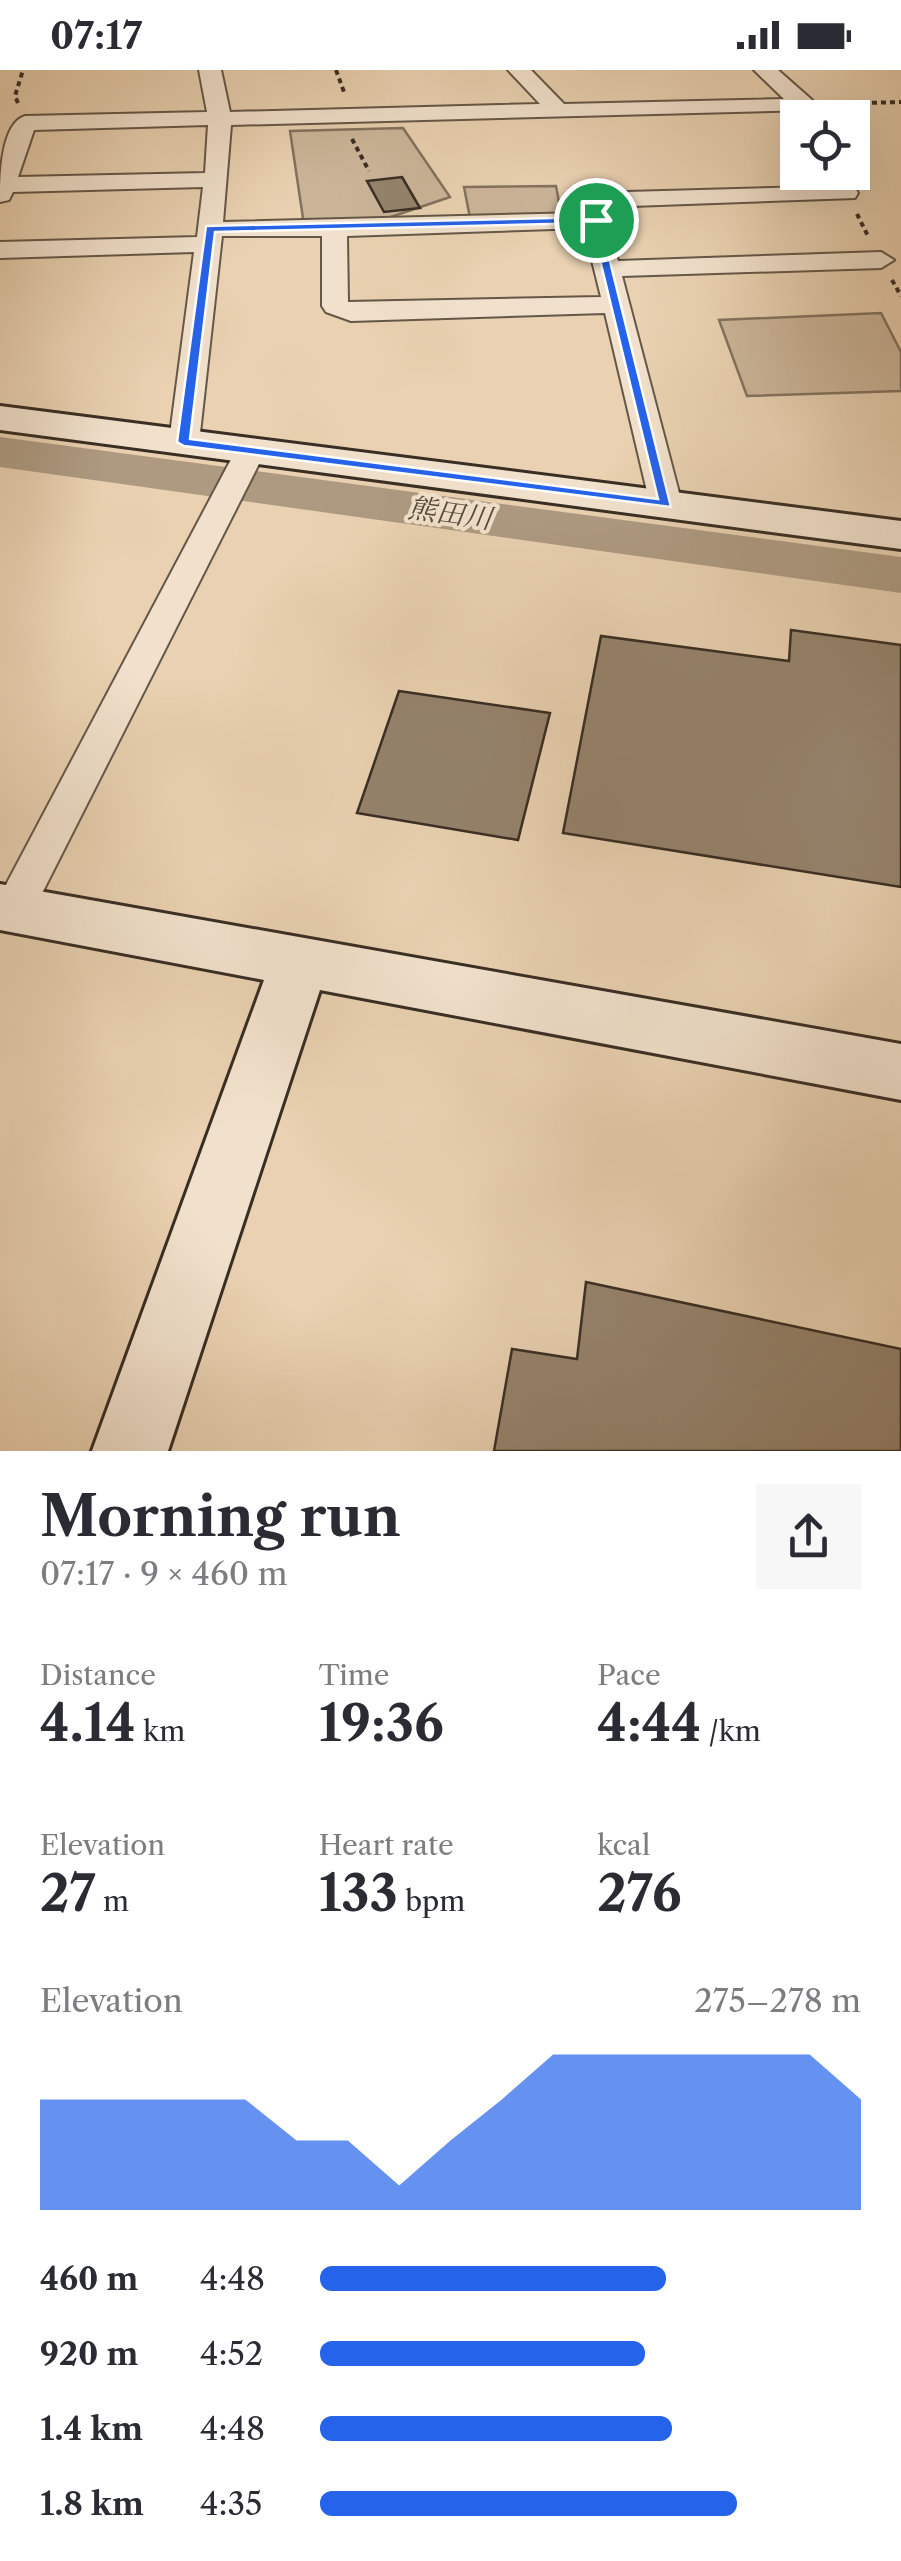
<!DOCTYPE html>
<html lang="en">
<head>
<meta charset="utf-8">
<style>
  body { margin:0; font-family:"Libre Caslon Text","Noto Serif JP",serif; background:#f7f7f7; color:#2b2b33; height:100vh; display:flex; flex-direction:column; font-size:38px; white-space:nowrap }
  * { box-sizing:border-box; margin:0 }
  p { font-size:32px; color:#7c7c81 }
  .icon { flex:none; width:55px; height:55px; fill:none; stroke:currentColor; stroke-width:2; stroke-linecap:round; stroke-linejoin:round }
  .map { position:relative; height:1381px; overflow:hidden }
  .details { display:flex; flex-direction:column; background:#fff; flex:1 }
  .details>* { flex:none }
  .controls { position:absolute; left:780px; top:30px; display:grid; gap:20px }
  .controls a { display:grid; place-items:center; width:90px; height:90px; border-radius:0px; background:#fff; box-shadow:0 10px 40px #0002; font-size:50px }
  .pin { position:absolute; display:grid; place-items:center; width:85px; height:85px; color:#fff; margin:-42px; border:5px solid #fff; border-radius:50%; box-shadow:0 2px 10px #0007 }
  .round { display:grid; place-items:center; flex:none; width:105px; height:105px; border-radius:0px; background:#f7f7f7 }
  .headline { display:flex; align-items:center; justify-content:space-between; height:170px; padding:0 40px }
  h1 { font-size:55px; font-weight:800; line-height:75px }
  .stats { display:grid; grid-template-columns:repeat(3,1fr); gap:15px; height:170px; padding:10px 40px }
  .stats div { display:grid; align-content:center }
  .stats b { font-size:50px; font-weight:800 }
  .stats small { font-size:28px; font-weight:400 }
  .stats p { font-size:28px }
  .chart { height:280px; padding:20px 40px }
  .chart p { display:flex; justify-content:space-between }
  .chart svg { width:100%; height:180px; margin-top:10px; fill:#2563eb; opacity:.7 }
  ul { padding:0 40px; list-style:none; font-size:32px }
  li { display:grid; grid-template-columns:160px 120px 1fr; align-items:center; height:75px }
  li i { height:25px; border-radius:12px; background:#2563eb }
  .status { display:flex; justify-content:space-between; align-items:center; height:70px; padding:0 50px; background:#fff; direction:ltr }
  .status svg { height:28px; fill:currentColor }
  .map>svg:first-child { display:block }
</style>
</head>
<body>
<div class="status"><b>07:17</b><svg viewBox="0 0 49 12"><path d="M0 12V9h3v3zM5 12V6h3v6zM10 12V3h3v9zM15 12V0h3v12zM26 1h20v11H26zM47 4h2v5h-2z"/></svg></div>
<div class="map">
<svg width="901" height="1381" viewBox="0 0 901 1381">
  <rect width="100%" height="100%" fill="#e9d1b1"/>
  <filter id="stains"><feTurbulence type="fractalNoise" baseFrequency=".002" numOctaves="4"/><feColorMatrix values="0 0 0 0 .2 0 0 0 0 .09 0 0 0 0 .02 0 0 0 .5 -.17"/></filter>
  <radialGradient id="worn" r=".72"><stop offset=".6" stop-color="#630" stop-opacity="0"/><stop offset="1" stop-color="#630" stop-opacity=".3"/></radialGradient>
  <!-- green -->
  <g fill="#cbb599" stroke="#82725e" stroke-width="2.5">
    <path d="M403 58 450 127 364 156 304 155 290 61Z"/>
    <path d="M556 116 562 148H470L464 117Z"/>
    <path d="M881 243 901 282V321L747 326 719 250Z"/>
  </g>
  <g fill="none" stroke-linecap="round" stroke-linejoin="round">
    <!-- river -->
    <path fill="#ad9a81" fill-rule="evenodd" d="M0 367 901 487V523L0 397Z"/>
  </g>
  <!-- building -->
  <g fill="#95836d" stroke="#392e24" stroke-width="2.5">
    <path d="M402 107 420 138 384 142 367 111Z"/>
    <path d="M791 560 901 575V817L563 763 601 566 789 591Z"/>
    <path d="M399 621 550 643 518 770 357 743Z"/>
    <path d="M586 1212 901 1279V1381H494L512 1279 577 1289Z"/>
  </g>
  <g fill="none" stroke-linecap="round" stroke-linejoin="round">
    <defs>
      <g id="street">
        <path d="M199 0H221L230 42 540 34 508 0H531L564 34 784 29 754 0H778L812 30 815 35 812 40 231 55 223 152 581 143 578 130 590 123 846 116 855 118 858 123 855 128 604 137 618 191 881 182 894 190 881 198 622 206 682 434 677 441H655L650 434 605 243 351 251 326 242 322 236V166H222L199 372 195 378H173L169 372 194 182 0 188V172L197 167 203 117 13 122 9 130 0 132C0 110 0 54 25 46L207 42ZM208 55 205 103 18 107 34 60ZM584 158 601 227 348 232 347 166Z"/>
        <path d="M251 371 262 374 266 380 28 851 14 856 0 851V826L236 380 240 374Z"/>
      </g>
      <g id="secondary">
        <path d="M0 336 901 451V479L0 360Z"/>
        <path d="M0 814 901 974V1030L320 920 168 1381H92L264 910 0 860Z"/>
      </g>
    </defs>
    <!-- street casing -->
    <use href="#street" stroke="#655747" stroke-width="4"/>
    <!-- secondary casing -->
    <use href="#secondary" stroke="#392e24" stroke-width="6"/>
    <!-- path -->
    <g stroke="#392e24" stroke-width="4" stroke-dasharray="5 4" stroke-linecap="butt">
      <path d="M336 0 344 22"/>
      <path d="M18 33 15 26 23 0"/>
      <path d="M827 34 901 32"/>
      <path d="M352 69 369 101"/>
      <path d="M857 144 869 168"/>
      <path d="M892 210 901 226"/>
    </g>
    <!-- street -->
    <use href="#street" fill="#f1e1cc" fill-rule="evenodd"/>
    <!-- secondary -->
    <use href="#secondary" fill="#f1e1cc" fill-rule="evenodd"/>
  </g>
  <!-- route -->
  <path fill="#2563eb" stroke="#fff" stroke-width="2.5" fill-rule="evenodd" d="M599 147 671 437 184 376 177 372 206 156ZM591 153 658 429 190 369 215 162Z"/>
  <g text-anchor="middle" stroke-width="8" stroke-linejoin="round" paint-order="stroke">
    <!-- water labels -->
    <g font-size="28" font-style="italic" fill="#56493b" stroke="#f1e1cc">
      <text transform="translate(450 443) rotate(8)" y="10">熊田川</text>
    </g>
  </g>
  <rect width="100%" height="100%" filter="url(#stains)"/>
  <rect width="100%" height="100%" fill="url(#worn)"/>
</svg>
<div class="controls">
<a><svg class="icon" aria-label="locate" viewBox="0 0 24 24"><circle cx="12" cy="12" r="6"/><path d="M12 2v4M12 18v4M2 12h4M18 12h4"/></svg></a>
</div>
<div class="pin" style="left:596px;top:150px;background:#1e9e55"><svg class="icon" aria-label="arrive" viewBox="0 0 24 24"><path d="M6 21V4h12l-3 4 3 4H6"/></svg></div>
</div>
<section class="details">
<div class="headline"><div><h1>Morning run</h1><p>07:17 · 9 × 460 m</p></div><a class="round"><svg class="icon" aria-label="share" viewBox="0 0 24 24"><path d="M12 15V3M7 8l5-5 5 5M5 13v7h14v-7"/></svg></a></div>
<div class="stats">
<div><p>Distance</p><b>4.14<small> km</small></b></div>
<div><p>Time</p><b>19:36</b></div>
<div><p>Pace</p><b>4:44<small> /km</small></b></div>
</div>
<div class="stats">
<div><p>Elevation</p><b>27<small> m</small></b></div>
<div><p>Heart rate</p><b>133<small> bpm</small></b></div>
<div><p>kcal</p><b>276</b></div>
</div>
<div class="chart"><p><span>Elevation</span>275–278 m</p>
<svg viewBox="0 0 160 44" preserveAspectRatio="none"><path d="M0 44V17L10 17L20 17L30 17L40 17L50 27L60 27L70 38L80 27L90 17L100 6L110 6L120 6L130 6L140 6L150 6L160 17V44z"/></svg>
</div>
<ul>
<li><b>460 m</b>4:48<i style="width:64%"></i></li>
<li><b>920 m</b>4:52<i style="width:60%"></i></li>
<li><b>1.4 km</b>4:48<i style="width:65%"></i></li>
<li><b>1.8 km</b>4:35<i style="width:77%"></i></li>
</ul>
</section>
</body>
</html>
